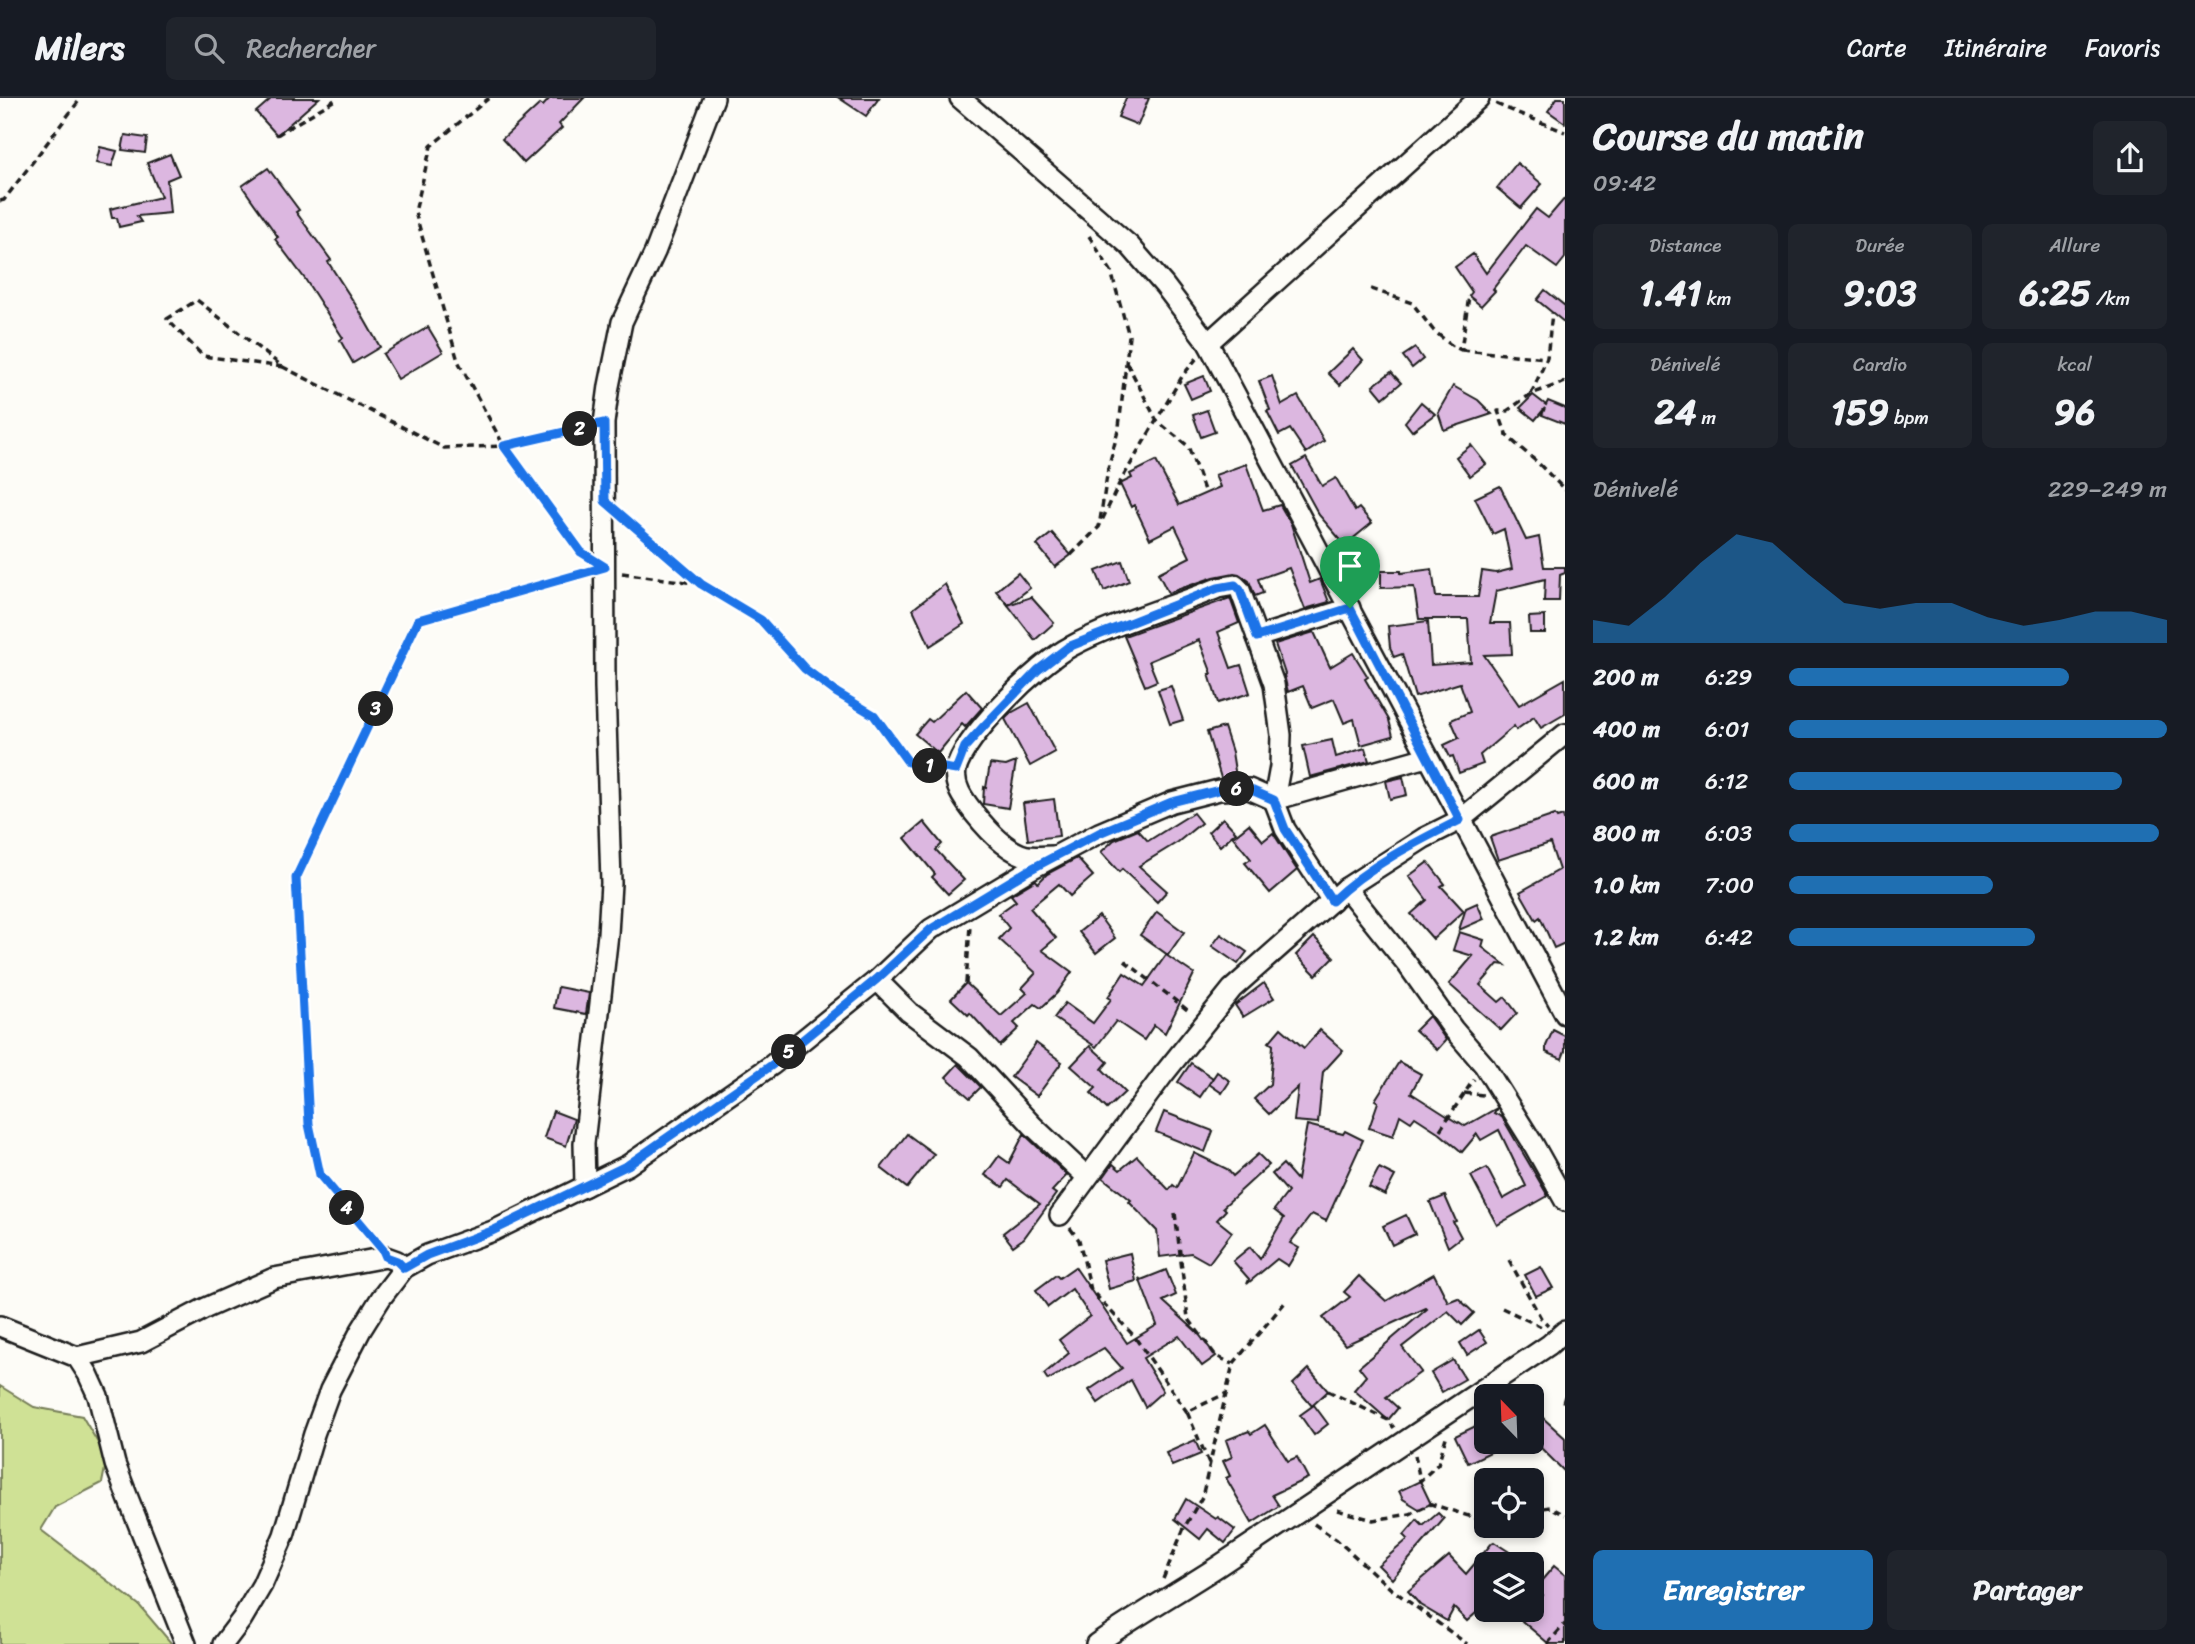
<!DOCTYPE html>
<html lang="fr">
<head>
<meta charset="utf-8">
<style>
  body { margin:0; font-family:Sriracha,sans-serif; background:#20242c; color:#f1f3f6; height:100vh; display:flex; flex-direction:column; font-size:26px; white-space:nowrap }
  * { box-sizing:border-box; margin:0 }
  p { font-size:23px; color:#9ea1a6 }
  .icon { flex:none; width:38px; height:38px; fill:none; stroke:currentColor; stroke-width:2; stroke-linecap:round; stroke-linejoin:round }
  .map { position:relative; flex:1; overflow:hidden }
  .drawer { display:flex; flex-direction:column; background:#171b24; width:630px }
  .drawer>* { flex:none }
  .needle { width:46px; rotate:337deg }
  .controls { position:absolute; left:1474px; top:1286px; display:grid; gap:14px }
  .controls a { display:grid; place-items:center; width:70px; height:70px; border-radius:10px; background:#171b24; box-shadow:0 4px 10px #0003; font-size:35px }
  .pin { position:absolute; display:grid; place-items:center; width:60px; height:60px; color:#fff; margin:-72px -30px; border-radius:50% 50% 50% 0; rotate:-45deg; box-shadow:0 0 7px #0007 }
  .pin .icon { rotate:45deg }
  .km { position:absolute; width:35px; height:35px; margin:-18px; border-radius:50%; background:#222; color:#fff; font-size:19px; line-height:35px; text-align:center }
  .round { display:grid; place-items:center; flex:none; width:74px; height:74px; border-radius:10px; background:#20242c }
  .head { display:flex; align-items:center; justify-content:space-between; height:119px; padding:0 28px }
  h1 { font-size:38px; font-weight:800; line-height:52px }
  .figures { display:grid; grid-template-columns:repeat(3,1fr); gap:10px; height:119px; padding:7px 28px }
  .figures div { display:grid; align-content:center; border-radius:10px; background:#20242c; text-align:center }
  .figures b { font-size:35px; font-weight:800 }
  .figures small { font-size:19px; font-weight:400 }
  .figures p { font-size:19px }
  .chart { height:196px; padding:14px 28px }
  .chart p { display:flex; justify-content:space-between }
  .chart svg { width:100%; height:126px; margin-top:7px; fill:#1f6fb2; opacity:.7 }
  .cta { display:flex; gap:14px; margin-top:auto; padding:14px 28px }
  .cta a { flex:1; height:80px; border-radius:10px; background:#1f6fb2; color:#fff; font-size:28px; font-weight:800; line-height:80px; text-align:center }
  .cta a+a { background:#20242c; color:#f1f3f6 }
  ul { padding:0 28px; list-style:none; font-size:23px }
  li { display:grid; grid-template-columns:112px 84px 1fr; align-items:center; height:52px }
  li i { height:18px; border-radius:9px; background:#1f6fb2 }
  header { display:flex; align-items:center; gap:42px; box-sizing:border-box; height:98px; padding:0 35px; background:#171b24; border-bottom:2px solid #363941 }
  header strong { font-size:33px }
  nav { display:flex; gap:38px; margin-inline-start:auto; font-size:24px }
  .search { width:490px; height:63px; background:#20242c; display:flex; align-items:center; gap:18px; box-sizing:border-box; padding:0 24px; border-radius:10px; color:#9ea1a6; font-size:26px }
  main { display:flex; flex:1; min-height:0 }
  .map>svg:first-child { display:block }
</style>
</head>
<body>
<header>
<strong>Milers</strong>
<div class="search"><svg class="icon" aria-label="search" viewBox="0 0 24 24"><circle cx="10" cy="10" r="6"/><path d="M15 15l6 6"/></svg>Rechercher</div>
<nav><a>Carte</a><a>Itinéraire</a><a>Favoris</a></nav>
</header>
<main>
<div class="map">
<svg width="1565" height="1546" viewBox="0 0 1565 1546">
  <rect width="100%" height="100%" fill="#fdfcf7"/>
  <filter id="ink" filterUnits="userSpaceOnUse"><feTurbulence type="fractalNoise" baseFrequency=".0143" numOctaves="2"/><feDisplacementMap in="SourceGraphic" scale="14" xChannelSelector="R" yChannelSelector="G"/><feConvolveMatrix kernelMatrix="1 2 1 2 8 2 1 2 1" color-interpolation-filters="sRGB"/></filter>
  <g filter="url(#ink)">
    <!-- green -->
    <path fill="#cfe195" stroke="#767e58" stroke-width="2" d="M0 1288 34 1309 82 1318 107 1360 102 1385 55 1409 41 1432 139 1507 172 1546H0Z"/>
    <!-- building -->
    <g fill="#dcb7e0" stroke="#1c1c1c" stroke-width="2">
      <path d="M272 0H319L277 37 256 14Z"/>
      <path d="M550 0H584L559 26 562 30 524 65 502 41 540 6 543 8Z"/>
      <path d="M839 0H879L866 18Z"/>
      <path d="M1126 0H1149L1138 27 1118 19Z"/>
      <path d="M1557 0H1565V25L1548 13Z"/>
      <path d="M125 37 147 40 145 55 122 52Z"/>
      <path d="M100 49 117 53 112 68 96 65Z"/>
      <path d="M170 56 179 77 167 82 170 115 137 118 141 124 119 129 117 120H112L110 111 161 99 147 65Z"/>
      <path d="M1517 65 1542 86 1521 110 1497 90Z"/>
      <path d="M268 70 299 112 296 114 331 162 328 164 359 212 380 249 353 265 340 242 343 240 305 181 275 141 278 139 242 88Z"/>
      <path d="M1565 100V160L1557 170 1526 148 1493 191 1495 193 1481 208 1469 198 1472 194 1455 169 1473 156 1486 175 1536 111 1548 120Z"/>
      <path d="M1545 192 1565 208V225L1537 202Z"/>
      <path d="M428 229 443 254 398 281 383 256Z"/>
      <path d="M1415 250 1423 261 1412 270 1403 258Z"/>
      <path d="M1353 251 1363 262 1340 287 1328 275Z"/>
      <path d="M1391 274 1401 285 1383 300 1373 288Z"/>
      <path d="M1204 278 1210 293 1191 301 1184 286Z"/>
      <path d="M1272 278 1282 307 1298 298 1324 343 1306 355 1290 331 1279 337 1267 313 1270 312 1259 283Z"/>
      <path d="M1453 288 1478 302 1492 316 1444 332 1438 314Z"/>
      <path d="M1533 297 1546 307 1548 303 1565 310V326L1542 317 1545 310 1535 322 1520 310Z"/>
      <path d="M1421 304 1435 316 1412 333 1405 324Z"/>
      <path d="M1207 312 1215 334 1201 339 1193 317Z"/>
      <path d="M1471 347 1486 366 1470 378 1456 359Z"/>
      <path d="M1306 360 1322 388 1336 380 1355 413 1359 410 1372 425 1345 447 1319 417 1292 368Z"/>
      <path d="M1156 363 1179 407 1220 389 1215 377 1246 366 1263 412 1280 407 1291 426 1310 485 1320 481 1329 504 1305 511 1289 470 1258 481 1263 495 1255 498 1249 483 1239 476 1234 475 1214 479 1168 495 1158 475 1190 459 1175 428 1150 441 1134 407 1131 409 1120 386 1132 380 1130 376Z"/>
      <path d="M1500 388 1526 442 1539 439 1544 469H1565V475L1560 477 1559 503H1544L1545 481 1496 493 1490 525H1510L1512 556 1484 557 1519 607 1565 581V616L1541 630 1534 619 1516 632 1514 628 1480 657 1483 666 1459 675 1453 658 1450 659 1444 647 1459 640 1451 622 1470 614 1460 585 1415 599 1402 556 1394 559 1390 549 1388 528 1428 523 1431 567 1471 564 1468 521H1419L1414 489 1381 490V473H1401V475L1432 471 1436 499H1478L1482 473 1496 475 1512 471 1504 431 1493 436 1475 400Z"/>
      <path d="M1052 435 1071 457 1055 469 1037 447Z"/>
      <path d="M1122 463 1129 483 1104 493 1096 473Z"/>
      <path d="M1018 475 1030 490 1008 507 996 493Z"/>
      <path d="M945 486 964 526 930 548 913 511Z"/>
      <path d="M1031 499 1054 525 1035 542 1008 507Z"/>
      <path d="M1230 500 1239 525 1218 534 1231 570 1241 567 1250 595 1218 605 1209 576H1212L1199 542 1149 563 1157 583 1145 588 1124 538Z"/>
      <path d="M1545 518V535H1530L1529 519Z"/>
      <path d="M1314 534 1330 569 1353 555 1368 579 1365 581 1389 622 1393 638 1361 647 1354 621 1344 625 1334 601 1312 610 1303 588 1288 594 1284 577 1285 576 1275 546Z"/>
      <path d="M1171 588 1183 622 1170 626 1158 592Z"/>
      <path d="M966 592 982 610 965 629 962 626 938 655 915 636 928 621 932 624Z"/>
      <path d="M1029 605 1055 654 1030 668 1005 621 1011 615Z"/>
      <path d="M1224 629 1232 654 1236 679 1221 680 1207 634Z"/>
      <path d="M1332 642 1336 659 1365 650 1369 663 1310 679 1303 648Z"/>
      <path d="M1016 664 1008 710 983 706 984 689 986 690 990 666 1006 668Z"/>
      <path d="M1403 679 1407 697 1390 701 1386 683Z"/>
      <path d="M1054 701 1059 738 1028 742 1023 705Z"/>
      <path d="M1193 715 1201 725 1178 744 1139 768 1167 793 1157 804 1122 771 1119 774 1101 754 1114 742 1138 732 1148 743Z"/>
      <path d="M1555 717 1557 720 1563 718 1565 726V845L1554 850 1540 819 1536 822 1520 794 1559 772 1550 745 1498 762 1490 739Z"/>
      <path d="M1223 720 1236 734 1220 748 1208 734Z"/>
      <path d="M924 724 942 746 936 752 964 782 948 796 932 779 935 776 905 740Z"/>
      <path d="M1249 726 1263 743 1273 735 1297 772 1270 795 1245 765 1251 761 1233 739Z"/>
      <path d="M1077 760 1093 778 1070 798 1059 786 1030 810 1056 840 1042 852 1072 874 1057 895 1041 910 1035 906 1014 925 1019 930 1000 948 970 915 968 917 951 901 966 885 1001 918 1027 895 1022 890 1036 875 999 841 1009 830 998 816 1016 803 1011 797 1036 782 1038 785 1047 776Z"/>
      <path d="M1428 764 1445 786 1441 788 1464 813 1433 841 1411 816 1427 802 1409 778Z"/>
      <path d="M1477 805 1484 821 1459 832 1466 810Z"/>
      <path d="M1157 814 1184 834 1168 857 1140 837Z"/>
      <path d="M1099 818 1115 840 1096 855 1079 834Z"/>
      <path d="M1459 834 1484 842 1482 849 1505 867 1498 866 1480 887 1499 904 1505 899 1517 915 1501 932 1449 886 1473 858 1453 852Z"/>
      <path d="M1221 836 1247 854 1238 866 1212 848Z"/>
      <path d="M1314 839 1334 859 1316 877 1296 857Z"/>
      <path d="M1166 857 1194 876 1165 935 1154 927 1144 942 1116 923 1096 949 1054 920 1065 905 1093 925 1111 901 1108 899 1124 875 1144 888Z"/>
      <path d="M1264 885 1274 900 1243 919 1235 907Z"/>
      <path d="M558 889 589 895 586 916 554 910Z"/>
      <path d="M1429 918 1446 942 1437 952 1415 932Z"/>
      <path d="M1281 930 1304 950 1320 932 1343 952 1323 974 1318 1025 1294 1023 1298 989 1269 1016 1254 1001 1270 986 1273 947 1269 944Z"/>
      <path d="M1553 932 1565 938V953L1562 961 1546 954V948Z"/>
      <path d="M1036 945 1062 964 1037 998 1011 979Z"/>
      <path d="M1090 948 1108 964 1102 971 1125 994 1107 1011 1091 995 1096 990 1071 968Z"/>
      <path d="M1399 964 1421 976 1411 995 1458 1025 1459 1024 1465 1028 1497 1010 1494 1015 1502 1019 1548 1098 1497 1127 1471 1078 1487 1070 1503 1101 1526 1088 1499 1032 1481 1042 1477 1036 1462 1054 1438 1034 1415 1019 1411 1024 1400 1017 1393 1038 1369 1030 1378 1004 1375 1002Z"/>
      <path d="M1191 965 1213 980 1200 999 1178 984Z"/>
      <path d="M958 966 981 989 970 1000 946 979Z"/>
      <path d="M1217 974 1230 983 1222 995 1209 986Z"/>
      <path d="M553 1013 574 1021 566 1048 544 1040Z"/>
      <path d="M1164 1014 1213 1033 1205 1054 1156 1034Z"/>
      <path d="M1307 1027 1343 1036 1345 1033 1363 1042 1326 1123 1312 1116 1290 1145 1299 1150 1288 1168 1277 1161 1247 1186 1249 1181 1233 1163 1250 1149 1260 1161 1284 1120 1274 1112 1288 1094 1272 1076 1283 1066 1297 1082Z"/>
      <path d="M907 1036 934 1056 907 1090 881 1070Z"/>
      <path d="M1024 1036 1067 1077 1052 1093 1056 1096 1024 1140 1013 1148 1003 1135 1040 1106 1008 1082 1003 1089 985 1077 999 1058 1009 1065Z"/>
      <path d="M1194 1055 1227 1071 1233 1078 1258 1056 1269 1067 1223 1109 1226 1112 1217 1122 1232 1134 1209 1165 1191 1155 1160 1159 1157 1133 1129 1104 1131 1102 1103 1080 1113 1066 1120 1072 1137 1058 1169 1092 1173 1087 1177 1090Z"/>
      <path d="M1379 1070 1395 1078 1385 1097 1369 1089Z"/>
      <path d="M1445 1098 1456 1123 1453 1124 1461 1139 1448 1149 1430 1104Z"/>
      <path d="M1406 1117 1415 1136 1392 1147 1383 1128Z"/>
      <path d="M1130 1155 1136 1183 1109 1191 1102 1162Z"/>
      <path d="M1075 1169 1127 1245 1157 1227 1139 1180 1141 1182 1166 1172 1176 1197 1163 1203 1197 1234 1216 1258 1202 1268 1179 1238 1143 1260 1163 1293 1145 1309 1131 1282 1098 1305 1089 1292 1122 1270 1104 1250 1048 1282 1044 1276 1069 1255 1059 1242 1090 1218 1072 1191 1048 1209 1036 1192 1056 1177 1059 1180Z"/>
      <path d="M1541 1169 1553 1190 1536 1198 1525 1177Z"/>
      <path d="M1434 1176 1448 1204 1458 1200 1474 1215 1462 1227 1448 1213 1402 1249 1421 1274 1386 1299 1398 1310 1388 1322 1354 1292 1366 1278 1359 1269 1427 1211 1426 1210 1345 1247 1323 1220 1350 1199 1344 1194 1359 1178 1386 1203Z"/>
      <path d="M1479 1232 1487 1244 1467 1257 1460 1245Z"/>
      <path d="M1453 1262 1465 1281 1442 1294 1431 1275Z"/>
      <path d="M1309 1271 1328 1293 1312 1308 1293 1286Z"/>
      <path d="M1314 1307 1328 1326 1314 1337 1300 1317Z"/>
      <path d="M1531 1309 1565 1340V1374L1531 1340Z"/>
      <path d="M1486 1323V1344H1511L1468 1365 1455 1338Z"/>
      <path d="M1265 1327 1288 1363 1297 1359 1308 1380 1272 1397 1279 1408 1252 1425 1226 1380 1230 1378 1223 1363 1232 1359 1226 1342 1249 1333 1251 1336Z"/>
      <path d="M1195 1342 1201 1356 1172 1368 1166 1355Z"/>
      <path d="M1420 1383 1431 1406 1419 1411 1403 1401 1399 1393Z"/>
      <path d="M1186 1401 1216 1421 1218 1419 1235 1432 1225 1445 1208 1431 1200 1441 1175 1421Z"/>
      <path d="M1438 1415 1444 1421 1392 1481 1378 1467 1408 1441 1404 1437 1417 1422 1423 1428Z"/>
      <path d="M1494 1444 1514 1457 1507 1466H1486V1506L1467 1523 1454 1510 1447 1523 1420 1507 1408 1493 1449 1458 1466 1476 1492 1445Z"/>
      <path d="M1554 1468 1565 1477V1546H1549L1522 1523 1543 1497 1535 1490Z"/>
    </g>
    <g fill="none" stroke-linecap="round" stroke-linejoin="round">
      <defs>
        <g id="street">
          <path d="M960 0 1130 148 1164 187 1208 245 1565 916"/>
          <path d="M1208 245 1479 0"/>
          <path d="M1257 539 1350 510"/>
          <path d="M1054 758C1045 758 1035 759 1027 758 1007 754 986 730 974 715 965 703 953 689 956 672 962 640 1040 564 1070 549 1116 524 1169 510 1218 490L1235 487 1240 492 1274 586 1281 637 1280 669 1274 702 1285 731 1332 803"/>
          <path d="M1346 790 1407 866 1453 931 1484 967 1532 1044 1565 1103"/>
          <path d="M877 882 909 914 969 959 1033 1028 1087 1079"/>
          <path d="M585 1088 584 1045 608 836 611 785 605 589 604 325 609 288 622 224 655 154 714 0"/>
          <path d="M1060 1117 1163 977 1232 891 1346 790 1424 740 1460 722 1565 636"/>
          <path d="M0 1228 77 1259 88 1276 98 1298 115 1366 128 1400 186 1546"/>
          <path d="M77 1259 141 1244 206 1210 274 1180 386 1159 397 1163 404 1170"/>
          <path d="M223 1546 242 1521 262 1487 284 1437 314 1336 330 1292 361 1232 381 1200 404 1170 427 1157 493 1133 628 1067 772 967 877 882 931 831 1029 772 1099 735 1172 704 1219 692 1249 691 1274 702 1427 659"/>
          <path d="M1096 1546C1136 1518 1177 1495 1217 1469 1328 1395 1438 1320 1549 1247L1565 1233"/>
        </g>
      </defs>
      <!-- street casing -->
      <use href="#street" stroke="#1c1c1c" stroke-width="24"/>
      <!-- path -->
      <g stroke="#1c1c1c" stroke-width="3.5" stroke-dasharray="7 5" stroke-linecap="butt">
        <path d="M489 0 431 48 415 114 458 263 504 348 581 454 587 458"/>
        <path d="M1496 6 1565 34"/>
        <path d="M277 37 338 0"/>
        <path d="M0 103 4 102 81 0"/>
        <path d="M1089 138 1111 173 1129 238 1119 329 1108 371 1099 429"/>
        <path d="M1371 191 1412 205 1434 233 1451 247 1461 252 1469 198"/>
        <path d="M1462 252 1547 260"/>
        <path d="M1127 265 1157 323 1188 348 1205 395"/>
        <path d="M283 269 203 258 167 221 197 202 283 269 444 350 504 348 588 329"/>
        <path d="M1565 284 1531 296 1507 313H1498L1507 338 1538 365 1565 392"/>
        <path d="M1531 296 1547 260 1552 215"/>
        <path d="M623 419 701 486 761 522 805 571 837 595 874 617 908 664 940 670"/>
        <path d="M1071 457 1099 429 1119 386 1183 277 1197 260"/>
        <path d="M622 475 701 486"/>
        <path d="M1125 863 1190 914"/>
        <path d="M966 885 970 828"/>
        <path d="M1464 995 1483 997"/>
        <path d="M1440 1032 1474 981"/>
        <path d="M1175 1115 1188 1220 1216 1258 1233 1266"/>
        <path d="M1070 1130 1079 1142 1091 1192 1134 1238 1187 1314"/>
        <path d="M375 1143 320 1077 309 1026 296 780 418 522 588 473"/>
        <path d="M1509 1162 1541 1220 1548 1227"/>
        <path d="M1502 1210 1544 1230"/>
        <path d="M1328 1293 1388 1322 1394 1330"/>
        <path d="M1565 1298 1563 1305 1565 1309"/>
        <path d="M1415 1357 1420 1383 1438 1366 1447 1336"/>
        <path d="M1209 1365 1187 1314 1227 1295"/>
        <path d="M1337 1412 1373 1422 1410 1416 1431 1406 1478 1421 1486 1420"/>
        <path d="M1531 1412 1550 1409 1565 1417"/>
        <path d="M1314 1426 1337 1442 1390 1490 1467 1546"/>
        <path d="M1163 1481 1184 1430 1202 1399 1233 1266 1287 1202"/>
        <path d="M1547 1546 1565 1526"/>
      </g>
      <!-- street -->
      <use href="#street" stroke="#fdfcf7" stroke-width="19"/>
    </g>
  </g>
  <g fill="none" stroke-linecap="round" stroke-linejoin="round" filter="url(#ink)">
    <defs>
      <path id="route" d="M604 325 605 403 701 486 761 522 805 571 837 595 874 617 908 664 956 672 965 649 984 628 1038 572 1068 549 1218 490 1235 487 1240 492 1257 539 1350 510 1460 722C1416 744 1368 768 1332 803L1285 731 1274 702 1249 691 1219 692 1172 704 1099 735 1029 772 931 831 877 881 772 967 628 1067 492 1133 427 1157 404 1170 397 1163 386 1159 383 1152 320 1077 309 1026 296 780 418 522 605 469 581 454 504 348Z"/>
    </defs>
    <!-- route casing -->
    <use href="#route" stroke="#fff" stroke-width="14"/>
    <!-- route -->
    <use href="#route" stroke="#1a73e8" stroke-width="9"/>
  </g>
</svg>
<div class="controls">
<a><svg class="needle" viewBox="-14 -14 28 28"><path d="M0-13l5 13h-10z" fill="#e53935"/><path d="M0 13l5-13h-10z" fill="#9ea1a6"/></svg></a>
<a><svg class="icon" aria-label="locate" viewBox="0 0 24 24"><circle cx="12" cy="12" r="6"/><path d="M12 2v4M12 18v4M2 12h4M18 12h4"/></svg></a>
<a><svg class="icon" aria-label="layers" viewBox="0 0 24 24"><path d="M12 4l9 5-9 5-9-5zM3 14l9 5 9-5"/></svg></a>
</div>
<div class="pin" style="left:1350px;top:510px;background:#1e9e55"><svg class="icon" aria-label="arrive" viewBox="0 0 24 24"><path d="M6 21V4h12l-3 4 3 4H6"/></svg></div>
<b class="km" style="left:930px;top:668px">1</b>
<b class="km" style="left:580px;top:331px">2</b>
<b class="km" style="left:376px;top:611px">3</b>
<b class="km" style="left:347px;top:1110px">4</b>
<b class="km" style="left:789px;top:954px">5</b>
<b class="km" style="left:1237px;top:691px">6</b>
</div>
<section class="drawer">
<div class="head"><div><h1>Course du matin</h1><p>09:42</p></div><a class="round"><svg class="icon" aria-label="share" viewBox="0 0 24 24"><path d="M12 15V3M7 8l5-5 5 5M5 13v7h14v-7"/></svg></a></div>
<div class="figures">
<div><p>Distance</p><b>1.41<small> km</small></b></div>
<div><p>Durée</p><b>9:03</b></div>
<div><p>Allure</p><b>6:25<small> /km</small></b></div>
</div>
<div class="figures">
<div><p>Dénivelé</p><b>24<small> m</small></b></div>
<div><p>Cardio</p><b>159<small> bpm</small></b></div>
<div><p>kcal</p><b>96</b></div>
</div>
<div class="chart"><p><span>Dénivelé</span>229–249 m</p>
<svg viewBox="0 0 160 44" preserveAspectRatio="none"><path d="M0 44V36L10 38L20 28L30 16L40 6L50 9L60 20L70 30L80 32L90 30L100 30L110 35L120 38L130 36L140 33L150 33L160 36V44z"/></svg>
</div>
<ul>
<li><b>200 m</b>6:29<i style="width:74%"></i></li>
<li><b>400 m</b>6:01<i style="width:100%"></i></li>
<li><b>600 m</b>6:12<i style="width:88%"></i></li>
<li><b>800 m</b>6:03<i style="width:98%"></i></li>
<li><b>1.0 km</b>7:00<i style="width:54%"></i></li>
<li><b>1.2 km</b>6:42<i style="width:65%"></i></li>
</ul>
<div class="cta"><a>Enregistrer</a><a>Partager</a></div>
</section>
</main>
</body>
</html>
